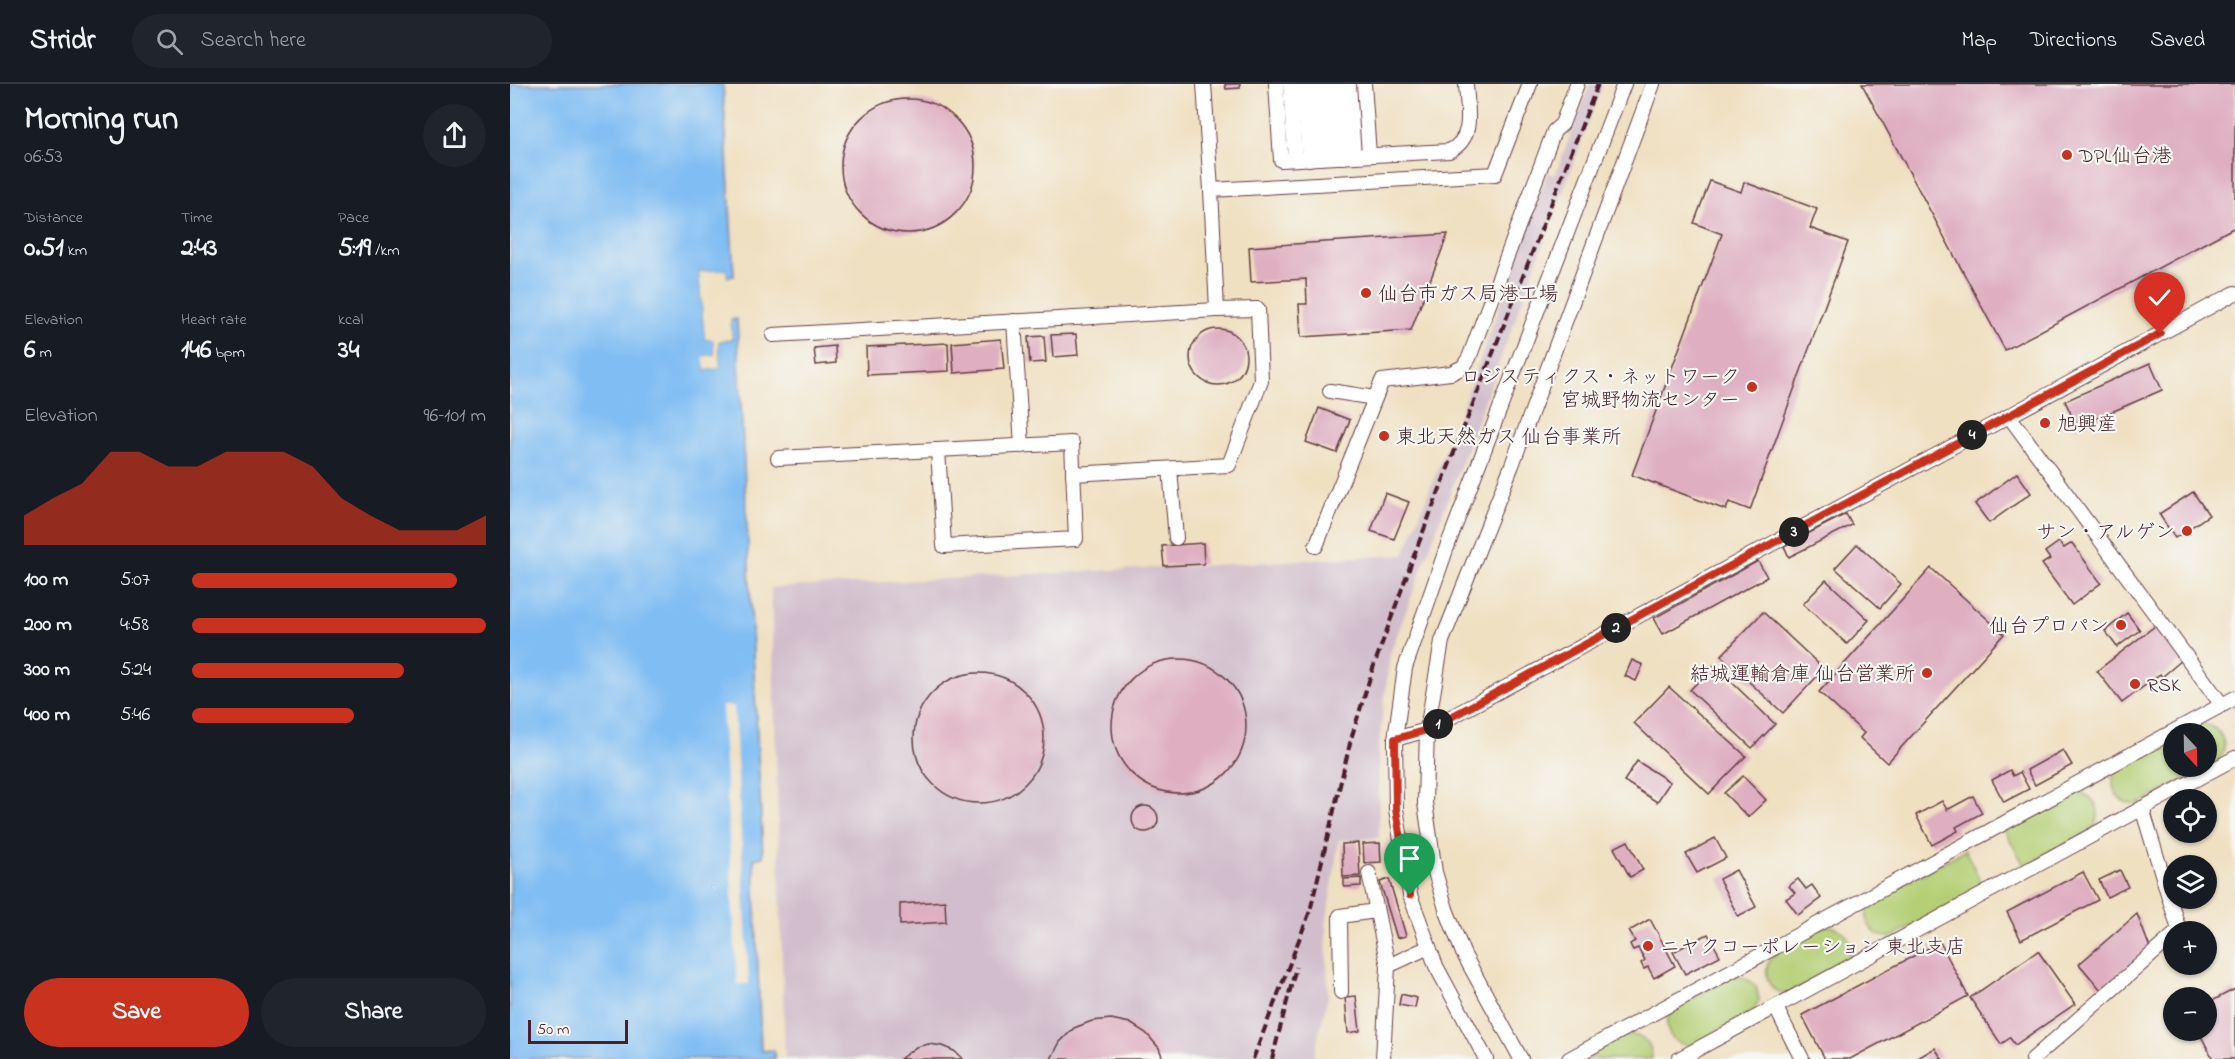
<!DOCTYPE html>
<html lang="en">
<head>
<meta charset="utf-8">
<style>
  body { margin:0; font-family:"Indie Flower","Klee One",sans-serif; background:#20242c; color:#f1f3f6; height:100vh; display:flex; flex-direction:column; font-size:22px; white-space:nowrap }
  * { box-sizing:border-box; margin:0 }
  p { font-size:20px; color:#9ea1a6 }
  .icon { flex:none; width:33px; height:33px; fill:none; stroke:currentColor; stroke-width:2; stroke-linecap:round; stroke-linejoin:round }
  .map { position:relative; flex:1; overflow:hidden }
  .details { display:flex; flex-direction:column; background:#171b24; width:510px }
  .details>* { flex:none }
  .needle { width:39px; rotate:158deg }
  .buttons { position:absolute; left:1653px; top:639px; display:grid; gap:12px }
  .buttons a { display:grid; place-items:center; width:54px; height:54px; border-radius:50%; background:#171b24; box-shadow:0 2px 4px #0004; font-size:30px }
  .scale { position:absolute; left:18px; bottom:15px; width:100px; box-sizing:border-box; padding-left:6px; border:3px solid #4a1f2b; border-top:0; font-size:16px; line-height:21px; white-space:nowrap; color:#4a1f2b; -webkit-text-stroke:4px #f6f6f2; paint-order:stroke }
  .pin { position:absolute; display:grid; place-items:center; width:51px; height:51px; color:#fff; margin:-62px -26px; border-radius:50% 50% 50% 0; rotate:-45deg; box-shadow:0 0 6px #0007 }
  .pin .icon { rotate:45deg }
  .km { position:absolute; width:30px; height:30px; margin:-15px; border-radius:50%; background:#222; color:#fff; font-size:16px; line-height:30px; text-align:center }
  .round { display:grid; place-items:center; flex:none; width:63px; height:63px; border-radius:32px; background:#20242c }
  .summary { display:flex; align-items:center; justify-content:space-between; height:102px; padding:0 24px }
  h1 { font-size:33px; font-weight:800; line-height:45px }
  .metrics { display:grid; grid-template-columns:repeat(3,1fr); gap:9px; height:102px; padding:6px 24px }
  .metrics div { display:grid; align-content:center }
  .metrics b { font-size:26px; font-weight:800 }
  .metrics small { font-size:16px; font-weight:400 }
  .metrics p { font-size:16px }
  .chart { height:168px; padding:12px 24px }
  .chart p { display:flex; justify-content:space-between }
  .chart svg { width:100%; height:108px; margin-top:6px; fill:#c8321e; opacity:.7 }
  .button { display:flex; gap:12px; margin-top:auto; padding:12px 24px }
  .button a { flex:1; height:69px; border-radius:36px; background:#c8321e; color:#fff; font-size:24px; font-weight:800; line-height:69px; text-align:center }
  .button a+a { background:#20242c; color:#f1f3f6 }
  ul { padding:0 24px; list-style:none; font-size:20px }
  li { display:grid; grid-template-columns:96px 72px 1fr; align-items:center; height:45px }
  li i { height:15px; border-radius:8px; background:#c8321e }
  header { display:flex; align-items:center; gap:36px; box-sizing:border-box; height:84px; padding:0 30px; background:#171b24; border-bottom:2px solid #363941 }
  header strong { font-size:28px }
  nav { display:flex; gap:33px; margin-inline-start:auto; font-size:21px }
  .search { width:420px; height:54px; background:#20242c; display:flex; align-items:center; gap:15px; box-sizing:border-box; padding:0 21px; border-radius:33px; color:#9ea1a6; font-size:22px }
  main { display:flex; flex:1; min-height:0 }
  .map>svg:first-child { display:block }
</style>
</head>
<body>
<header>
<strong>Stridr</strong>
<div class="search"><svg class="icon" aria-label="search" viewBox="0 0 24 24"><circle cx="10" cy="10" r="6"/><path d="M15 15l6 6"/></svg>Search here</div>
<nav><a>Map</a><a>Directions</a><a>Saved</a></nav>
</header>
<main>
<section class="details">
<div class="summary"><div><h1>Morning run</h1><p>06:53</p></div><a class="round"><svg class="icon" aria-label="share" viewBox="0 0 24 24"><path d="M12 15V3M7 8l5-5 5 5M5 13v7h14v-7"/></svg></a></div>
<div class="metrics">
<div><p>Distance</p><b>0.51<small> km</small></b></div>
<div><p>Time</p><b>2:43</b></div>
<div><p>Pace</p><b>5:19<small> /km</small></b></div>
</div>
<div class="metrics">
<div><p>Elevation</p><b>6<small> m</small></b></div>
<div><p>Heart rate</p><b>146<small> bpm</small></b></div>
<div><p>kcal</p><b>34</b></div>
</div>
<div class="chart"><p><span>Elevation</span>96–101 m</p>
<svg viewBox="0 0 160 44" preserveAspectRatio="none"><path d="M0 44V32L10 25L20 19L30 6L40 6L50 12L60 12L70 6L80 6L90 6L100 12L110 25L120 32L130 38L140 38L150 38L160 32V44z"/></svg>
</div>
<ul>
<li><b>100 m</b>5:07<i style="width:90%"></i></li>
<li><b>200 m</b>4:58<i style="width:100%"></i></li>
<li><b>300 m</b>5:24<i style="width:72%"></i></li>
<li><b>400 m</b>5:46<i style="width:55%"></i></li>
</ul>
<div class="button"><a>Save</a><a>Share</a></div>
</section>
<div class="map">
<svg width="1725" height="975" viewBox="0 0 1725 975">
  <rect width="100%" height="100%" fill="#f6f6f2"/>
  <filter id="ink" filterUnits="userSpaceOnUse"><feTurbulence type="fractalNoise" baseFrequency=".0167" numOctaves="2"/><feDisplacementMap in="SourceGraphic" scale="12" xChannelSelector="R" yChannelSelector="G"/><feConvolveMatrix kernelMatrix="1 2 1 2 8 2 1 2 1" color-interpolation-filters="sRGB"/></filter>
  <filter id="wash" filterUnits="userSpaceOnUse"><feTurbulence type="fractalNoise" baseFrequency=".008" numOctaves="4" result="noise"/><feDisplacementMap in="SourceGraphic" scale="24" xChannelSelector="R" yChannelSelector="G"/><feGaussianBlur stdDeviation="1.35" result="paint"/><feColorMatrix in="noise" values="0 0 0 0 0 0 0 0 0 0 0 0 0 0 0 0 0 1.4 0 .05"/><feComposite in="paint" operator="in"/></filter>
  <g filter="url(#wash)">
    <rect width="100%" height="100%" fill="#f0e0c2"/>
    <!-- industrial -->
    <path fill="#d1bdcb" d="M1080 0H1093L880 570 868 668 869 754 829 756 816 842 818 913 803 975H275L261 504 894 471 970 277 1037 89 1045 91Z"/>
    <!-- green -->
    <g fill="#b4cf75" stroke="#7f7750" stroke-width="1.5">
      <path d="M1694 640C1714 645 1720 663 1707 679L1628 720C1619 721 1609 717 1605 708 1602 701 1602 692 1607 686 1615 676 1651 660 1663 653L1664 682H1696V650L1670 649 1686 641Z"/>
      <path d="M1568 708C1588 713 1594 731 1581 747L1515 783 1494 745 1561 709Z"/>
      <path d="M1455 766 1474 804 1382 853C1361 854 1350 835 1362 817Z"/>
      <path d="M1320 842C1339 846 1346 862 1335 878 1320 886 1297 903 1281 908 1260 915 1248 885 1264 871 1277 860 1297 852 1313 843Z"/>
      <path d="M1228 892 1235 894 1246 902 1249 916 1243 928 1182 961C1161 962 1150 943 1162 926L1221 893Z"/>
      <path d="M1122 951C1135 953 1142 961 1142 975H1076C1086 964 1107 953 1122 951Z"/>
    </g>
    <!-- water -->
    <path fill="#80bdf3" stroke="#656e8f" stroke-width="1.5" d="M0 0H213L224 192 216 193V186L189 188 195 255H203L205 271 194 272 195 286 210 284 208 257 222 255 220 236 227 235 253 773 244 775 251 967 264 966 265 975H0Z"/>
    <!-- pier -->
    <g fill="#f0e0c2">
      <path d="M216 186 217 196 214 194 213 189 192 191 198 252H204L206 254 219 253 217 235 220 233 222 255 208 257 210 284 195 286 193 272 205 271 203 255H195L189 188Z"/>
      <path d="M212 622H224L239 900H227Z"/>
    </g>
    <g id="blocks">
      <!-- building -->
      <g fill="#deaec1">
        <path d="M715 0H730V4L716 5Z"/>
        <path d="M1352 0H1725V143L1495 266Z"/>
        <circle cx="398" cy="82" r="67"/>
        <path d="M1200 97 1231 108 1234 98 1307 125 1300 144 1338 158 1240 426 1219 418 1216 426 1122 391 1212 150 1184 139Z"/>
        <path d="M938 150 901 246 791 253 789 220H797L796 195 741 198 739 163Z"/>
        <circle cx="708" cy="273" r="28"/>
        <path d="M566 250 568 271 543 273 541 251Z"/>
        <path d="M534 252 536 278 520 279 518 253Z"/>
        <path d="M491 255 494 285 444 289 442 259Z"/>
        <path d="M438 259 439 287 357 291 356 263Z"/>
        <path d="M325 262 326 279 306 281 304 264Z"/>
        <path d="M1640 279 1652 306 1567 343 1555 317Z"/>
        <path d="M809 324 840 336 827 369 796 358Z"/>
        <path d="M1507 389 1521 409 1479 439 1465 420Z"/>
        <path d="M1683 408 1699 431 1665 454 1649 430Z"/>
        <path d="M875 409 899 418 884 455 861 447Z"/>
        <path d="M1336 430 1342 441 1279 473 1274 462Z"/>
        <path d="M1549 458 1554 464 1562 459 1591 499 1562 521 1532 480 1540 475 1535 468Z"/>
        <path d="M693 459 694 480 654 482 652 462Z"/>
        <path d="M1347 460 1391 500 1370 524 1325 484Z"/>
        <path d="M1248 477 1257 493 1153 550 1144 534Z"/>
        <path d="M1421 484 1494 550 1377 679 1350 654 1354 649 1309 608Z"/>
        <path d="M1316 496 1359 536 1337 560 1293 520Z"/>
        <path d="M1253 528 1314 585 1273 629 1211 572Z"/>
        <path d="M1617 529 1630 546 1607 563 1595 547Z"/>
        <path d="M1645 542 1672 576 1652 593 1650 590 1612 619 1587 587Z"/>
        <circle cx="669" cy="642" r="67"/>
        <path d="M1122 576 1133 581 1126 597 1115 592Z"/>
        <path d="M1204 581 1265 640 1242 664 1180 606Z"/>
        <circle cx="469" cy="654" r="65"/>
        <path d="M1159 603 1236 672 1199 710 1124 639Z"/>
        <path d="M1553 666 1562 681 1525 701 1517 686Z"/>
        <path d="M1127 677 1160 698 1147 718 1114 697Z"/>
        <path d="M1500 686 1503 692 1510 688 1519 705 1494 718 1482 696Z"/>
        <path d="M1233 692 1256 716 1238 733 1214 709Z"/>
        <path d="M1463 712 1472 729 1446 743 1448 747 1422 761 1406 731 1432 717 1437 726Z"/>
        <circle cx="635" cy="735" r="13"/>
        <path d="M1205 754 1216 774 1187 789 1176 770Z"/>
        <path d="M1118 757 1133 786 1120 793 1104 764Z"/>
        <path d="M848 759 850 792 833 793 832 760Z"/>
        <path d="M870 759 871 778 854 779 853 760Z"/>
        <path d="M1226 786 1246 823 1228 832 1209 795Z"/>
        <path d="M1610 786 1618 803 1597 813 1589 796Z"/>
        <path d="M1573 788 1588 816 1511 856 1497 828Z"/>
        <path d="M851 794V802L834 803V795Z"/>
        <path d="M879 795 896 852 887 854 870 798Z"/>
        <path d="M1288 795 1296 805 1302 801 1311 814 1288 831 1276 815 1285 809 1279 802Z"/>
        <path d="M435 817 436 838 390 841V820Z"/>
        <path d="M1627 830 1640 864 1591 906 1569 880Z"/>
        <path d="M1140 835 1165 882 1144 894 1138 883 1134 885 1131 879 1135 876 1128 864 1123 866 1120 860 1125 857 1119 847Z"/>
        <path d="M1198 850 1210 872 1175 890 1163 868Z"/>
        <path d="M1430 858 1458 912 1340 975H1315L1292 931Z"/>
        <path d="M1528 867 1565 920 1505 961 1500 954 1491 960 1460 914Z"/>
        <path d="M1725 905V975H1703L1688 946H1696V920Z"/>
        <path d="M891 910 907 914 905 924 889 921Z"/>
        <path d="M846 912 850 947 838 949 835 913Z"/>
        <path d="M601 935 620 939 636 949 649 964 653 975H541L550 958 564 944 582 937Z"/>
        <path d="M419 960 432 962 444 967 453 975H390L406 963Z"/>
        <path d="M1425 964 1432 975H1406Z"/>
      </g>
    </g>
  </g>
  <g filter="url(#ink)">
    <use href="#blocks" fill-opacity="0" stroke="#633c42" stroke-width="1.5"/>
    <g fill="none" stroke-linecap="round" stroke-linejoin="round">
      <defs>
        <g id="minor">
          <path d="M694 0 701 106"/>
          <path d="M766 0 771 76 939 67C966 54 957 25 956 0"/>
          <path d="M780 0 785 75"/>
          <path d="M793 0 799 75"/>
          <path d="M805 0 810 74"/>
          <path d="M817 0 821 73"/>
          <path d="M828 0 833 73"/>
          <path d="M839 0 844 72"/>
          <path d="M854 0 859 71"/>
          <path d="M504 237 512 362"/>
          <path d="M263 251 707 226 701 106 985 90 1020 0"/>
          <path d="M820 307 865 314"/>
          <path d="M1499 332 1725 209"/>
          <path d="M268 374 562 359 566 455 434 462 428 366"/>
          <path d="M660 385 666 454"/>
          <path d="M563 390 719 381 751 297 748 225 707 226"/>
          <path d="M806 462 872 297 941 289 953 283 959 274 1044 47 1052 40 1067 0"/>
          <path d="M885 655 917 646 1499 332 1712 621"/>
          <path d="M1632 724 1669 846 1668 848"/>
          <path d="M859 789 878 882"/>
          <path d="M831 908 830 832 866 827"/>
          <path d="M1266 924 1292 975"/>
          <path d="M873 975 878 882 919 863"/>
          <path d="M976 975 926 882 900 811 886 725 885 655 895 584 937 463 1114 0"/>
          <path d="M1011 975 953 869 936 825 925 788 915 719 917 646 932 557 1002 381 1143 0"/>
          <path d="M1059 975 1725 614"/>
          <path d="M1169 975 1725 674"/>
          <path d="M1523 975 1664 851"/>
        </g>
      </defs>
      <!-- minor casing -->
      <use href="#minor" stroke="#633c42" stroke-width="16"/>
      <!-- minor -->
      <use href="#minor" stroke="#fff" stroke-width="14"/>
      <!-- rail -->
      <g stroke="#4a1f2b" stroke-width="4" stroke-dasharray="9 4.5" stroke-linecap="butt">
        <path d="M743 975 800 827 841 655 862 587 906 466 1088 0"/>
        <path d="M762 975 786 883"/>
      </g>
    </g>
  </g>
  <g fill="none" stroke-linecap="round" stroke-linejoin="round" filter="url(#ink)">
    <defs>
      <path id="route" d="M900 811 886 725 885 655 917 646 1650 250"/>
    </defs>
    <!-- route casing -->
    <use href="#route" stroke="#fff" stroke-width="12"/>
    <!-- route -->
    <use href="#route" stroke="#c8321e" stroke-width="8"/>
  </g>
  <!-- markers -->
  <g fill="#c8321e" stroke="#f6f6f2" stroke-width="2">
    <circle cx="1557" cy="71" r="6"/>
    <circle cx="856" cy="209" r="6"/>
    <circle cx="1242" cy="303" r="6"/>
    <circle cx="1535" cy="339" r="6"/>
    <circle cx="874" cy="352" r="6"/>
    <circle cx="1677" cy="447" r="6"/>
    <circle cx="1611" cy="541" r="6"/>
    <circle cx="1417" cy="589" r="6"/>
    <circle cx="1625" cy="600" r="6"/>
    <circle cx="1138" cy="862" r="6"/>
  </g>
  <g text-anchor="middle" stroke-width="4.5" stroke-linejoin="round" paint-order="stroke">
    <!-- poi labels -->
    <g font-size="20" fill="#4a1f2b" stroke="#f6f6f2" text-anchor="start">
      <text x="1569" y="78">DPL仙台港</text>
      <text x="868" y="216">仙台市ガス局港工場</text>
      <text x="1230" y="299" text-anchor="end">ロジスティクス・ネットワーク<tspan x="1230" dy="23">宮城野物流センター</tspan></text>
      <text x="1547" y="346">旭興産</text>
      <text x="886" y="359">東北天然ガス 仙台事業所</text>
      <text x="1665" y="454" text-anchor="end">サン・アルゲン</text>
      <text x="1599" y="548" text-anchor="end">仙台プロパン</text>
      <text x="1405" y="596" text-anchor="end">結城運輸倉庫 仙台営業所</text>
      <text x="1637" y="607">RSK</text>
      <text x="1150" y="869">ニヤクコーポレーション 東北支店</text>
    </g>
  </g>
</svg>
<div class="buttons">
<a><svg class="needle" viewBox="-14 -14 28 28"><path d="M0-13l5 13h-10z" fill="#e53935"/><path d="M0 13l5-13h-10z" fill="#9ea1a6"/></svg></a>
<a><svg class="icon" aria-label="locate" viewBox="0 0 24 24"><circle cx="12" cy="12" r="6"/><path d="M12 2v4M12 18v4M2 12h4M18 12h4"/></svg></a>
<a><svg class="icon" aria-label="layers" viewBox="0 0 24 24"><path d="M12 4l9 5-9 5-9-5zM3 14l9 5 9-5"/></svg></a>
<a>+</a>
<a>−</a>
</div>
<div class="scale">50 m</div>
<div class="pin" style="left:900px;top:811px;background:#1e9e55"><svg class="icon" aria-label="arrive" viewBox="0 0 24 24"><path d="M6 21V4h12l-3 4 3 4H6"/></svg></div>
<div class="pin" style="left:1650px;top:250px;background:#d93025"><svg class="icon" aria-label="check" viewBox="0 0 24 24"><path d="M5 12l5 5 9-10"/></svg></div>
<b class="km" style="left:928px;top:640px">1</b>
<b class="km" style="left:1106px;top:544px">2</b>
<b class="km" style="left:1284px;top:448px">3</b>
<b class="km" style="left:1462px;top:351px">4</b>
</div>
</main>
</body>
</html>
